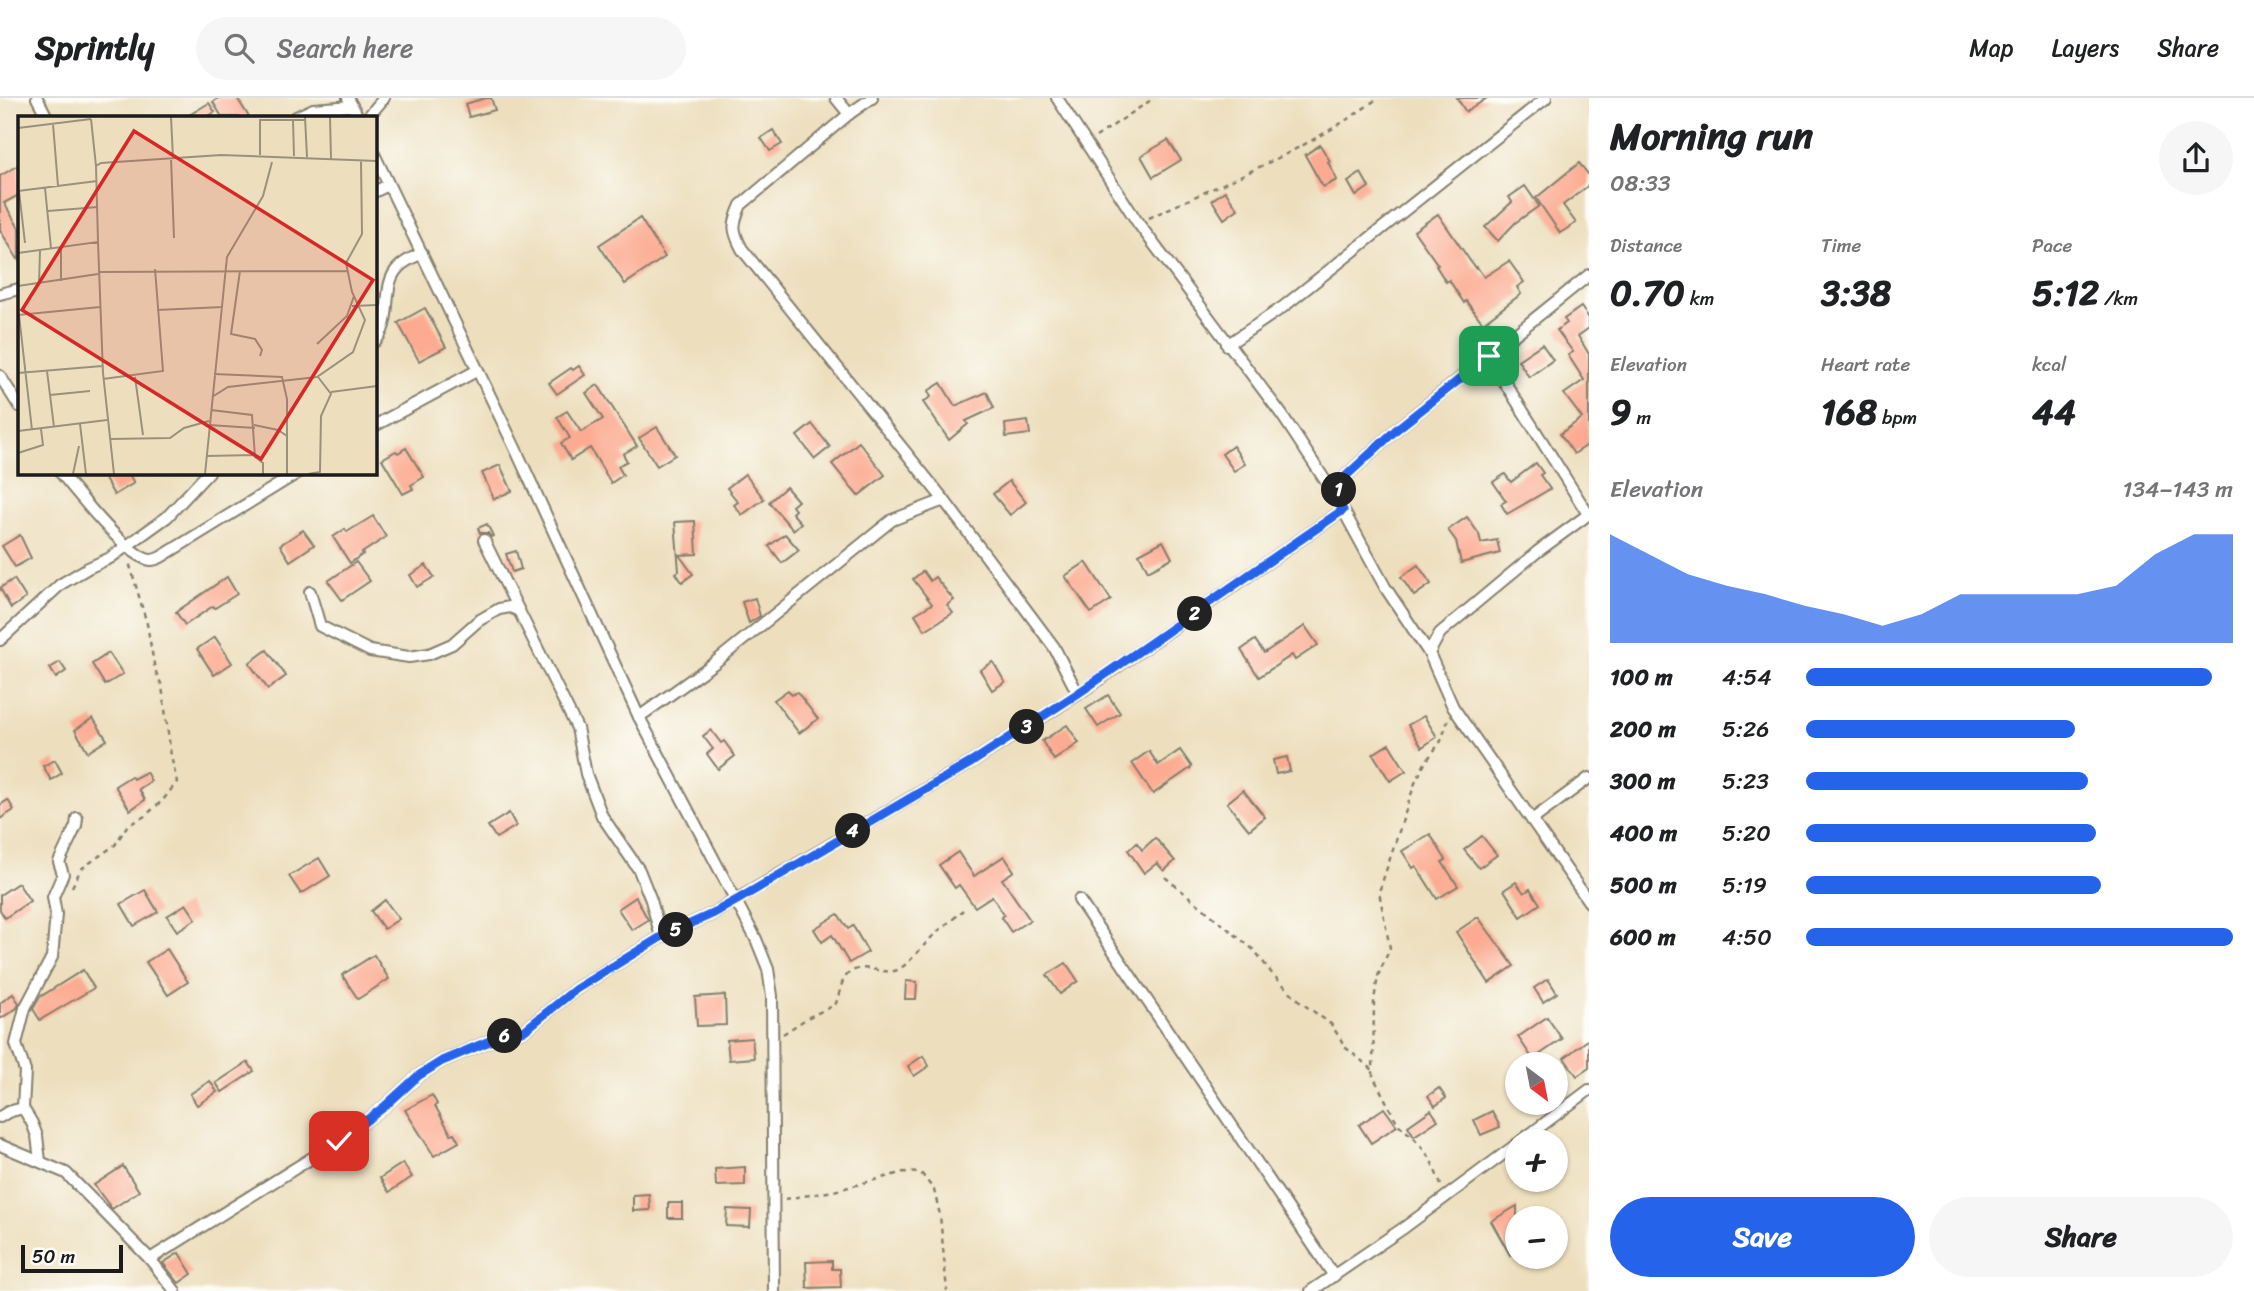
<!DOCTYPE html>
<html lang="en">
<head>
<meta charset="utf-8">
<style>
  body { margin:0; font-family:Sriracha,sans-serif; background:#f6f6f6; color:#202124; height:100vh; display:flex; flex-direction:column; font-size:26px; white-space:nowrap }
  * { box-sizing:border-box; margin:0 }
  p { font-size:23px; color:#757577 }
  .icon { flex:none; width:38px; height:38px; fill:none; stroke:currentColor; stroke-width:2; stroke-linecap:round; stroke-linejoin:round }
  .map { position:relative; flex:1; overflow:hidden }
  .details { display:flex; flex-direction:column; background:#fff; width:665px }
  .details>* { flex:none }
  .needle { width:46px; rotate:148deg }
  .controls { position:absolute; left:1505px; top:954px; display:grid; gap:14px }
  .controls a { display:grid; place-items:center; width:63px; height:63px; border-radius:50%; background:#fff; box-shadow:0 2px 5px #0004; font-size:35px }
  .scale { position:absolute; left:21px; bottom:18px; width:102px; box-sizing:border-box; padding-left:7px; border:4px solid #1c1c1c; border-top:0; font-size:19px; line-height:24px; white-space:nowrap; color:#1c1c1c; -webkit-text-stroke:5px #fdfcf7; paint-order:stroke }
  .pin { position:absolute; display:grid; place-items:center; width:60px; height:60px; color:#fff; margin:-30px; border-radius:14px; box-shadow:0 4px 10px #0006 }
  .km { position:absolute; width:35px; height:35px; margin:-18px; border-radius:50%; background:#222; color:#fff; font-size:19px; line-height:35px; text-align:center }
  .round { display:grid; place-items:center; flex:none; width:74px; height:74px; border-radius:37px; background:#f6f6f6 }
  .overview { display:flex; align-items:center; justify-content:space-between; height:119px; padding:0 21px }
  h1 { font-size:38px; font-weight:700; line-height:52px }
  .stats { display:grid; grid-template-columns:repeat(3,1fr); gap:10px; height:119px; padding:7px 21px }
  .stats div { display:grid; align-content:center }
  .stats b { font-size:35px; font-weight:700 }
  .stats small { font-size:19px; font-weight:400 }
  .stats p { font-size:19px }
  .chart { height:196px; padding:14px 21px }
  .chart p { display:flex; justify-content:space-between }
  .chart svg { width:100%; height:126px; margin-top:7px; fill:#2563eb; opacity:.7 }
  .cta { display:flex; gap:14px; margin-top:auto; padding:14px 21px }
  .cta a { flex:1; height:80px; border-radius:42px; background:#2563eb; color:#fff; font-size:28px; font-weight:700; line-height:80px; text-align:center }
  .cta a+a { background:#f6f6f6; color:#202124 }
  ul { padding:0 21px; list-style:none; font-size:23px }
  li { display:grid; grid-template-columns:112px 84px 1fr; align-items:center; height:52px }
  li i { height:18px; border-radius:9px; background:#2563eb }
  header { display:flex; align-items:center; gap:42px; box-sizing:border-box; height:98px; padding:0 35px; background:#fff; border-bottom:2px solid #e0e0e0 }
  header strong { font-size:33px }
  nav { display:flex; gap:38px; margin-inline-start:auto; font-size:24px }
  .search { width:490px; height:63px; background:#f6f6f6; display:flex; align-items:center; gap:18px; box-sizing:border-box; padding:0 24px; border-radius:38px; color:#757577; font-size:26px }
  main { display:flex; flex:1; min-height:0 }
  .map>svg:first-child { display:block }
</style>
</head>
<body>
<header>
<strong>Sprintly</strong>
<div class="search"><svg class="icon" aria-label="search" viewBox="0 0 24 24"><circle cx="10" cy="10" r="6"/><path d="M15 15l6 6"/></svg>Search here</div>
<nav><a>Map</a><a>Layers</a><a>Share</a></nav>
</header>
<main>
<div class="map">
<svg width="1589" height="1193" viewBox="0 0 1589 1193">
  <rect width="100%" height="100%" fill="#fdfcf7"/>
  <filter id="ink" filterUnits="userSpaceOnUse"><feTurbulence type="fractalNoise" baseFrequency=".0143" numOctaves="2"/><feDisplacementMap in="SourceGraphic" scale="14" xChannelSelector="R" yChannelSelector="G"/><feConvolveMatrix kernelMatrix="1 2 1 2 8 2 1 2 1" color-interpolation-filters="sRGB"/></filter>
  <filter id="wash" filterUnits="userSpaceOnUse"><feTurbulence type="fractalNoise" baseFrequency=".00686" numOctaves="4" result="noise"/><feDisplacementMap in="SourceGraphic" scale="28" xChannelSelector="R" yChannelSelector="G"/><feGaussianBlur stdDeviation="1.57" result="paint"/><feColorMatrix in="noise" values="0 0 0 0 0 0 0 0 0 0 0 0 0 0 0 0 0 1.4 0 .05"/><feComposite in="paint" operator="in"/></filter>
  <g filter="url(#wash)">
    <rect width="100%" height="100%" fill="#eddfbe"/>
    <g id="blocks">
      <!-- building -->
      <g fill="#fcab92">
        <path d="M219 0H237L249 19H222L213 4Z"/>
        <path d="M486 0H491L495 12 469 19 465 6Z"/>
        <path d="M1457 0H1487L1466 14Z"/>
        <path d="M209 5 215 14 207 19H186Z"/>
        <path d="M773 32 782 46 770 53 761 40Z"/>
        <path d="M1168 42 1181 62 1153 79 1141 58Z"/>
        <path d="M1320 47 1330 63 1328 64 1337 82 1323 89 1305 57Z"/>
        <path d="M1579 65 1589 77V87L1563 107 1576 125 1560 135 1536 100Z"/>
        <path d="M19 67V97L4 105 19 130V163L0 132V78Z"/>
        <path d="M1361 75 1369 89 1356 98 1348 84Z"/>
        <path d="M1525 88 1539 108 1515 125 1498 143 1485 129 1512 104 1509 99Z"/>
        <path d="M1225 93 1238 111 1224 121 1212 102Z"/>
        <path d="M1438 116 1475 170 1477 169 1484 179 1509 163 1524 184 1517 189 1521 196 1483 225 1466 203 1464 205 1449 182 1446 184 1436 168 1438 167 1414 133Z"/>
        <path d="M640 120 665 159 625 186 599 147Z"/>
        <path d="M1581 209 1589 220V230L1578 238 1589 256V346L1574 356 1560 336 1582 320 1564 296 1584 282 1568 257 1573 254 1557 232 1567 225 1564 221Z"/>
        <path d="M425 210 446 249 419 263 398 225Z"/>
        <path d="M1542 246 1553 262 1529 279 1518 262Z"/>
        <path d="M579 268 585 277 557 296 549 285 571 270 573 272Z"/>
        <path d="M941 285 955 308 987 294 994 310 966 323 968 326 949 342 923 304 931 299 928 293Z"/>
        <path d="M598 287 637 348 623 356 627 363 618 368 623 377 611 385 590 350 571 362 561 345 570 340 557 319 567 313 581 334 603 321 586 295Z"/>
        <path d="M1028 323 1030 336 1006 339 1005 326Z"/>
        <path d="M812 326 830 349 815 361 797 338Z"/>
        <path d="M657 329 675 357 657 368 639 340Z"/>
        <path d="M859 344 885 377 858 398 832 366Z"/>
        <path d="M1233 348 1245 366 1234 373 1222 356Z"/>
        <path d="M406 350 424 379 411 387 413 391 403 396 382 361 396 353 398 355Z"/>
        <path d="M1536 365 1543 375 1540 377 1550 391 1507 416 1501 406 1506 403 1493 384 1505 376 1511 384Z"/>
        <path d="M500 367 512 393 494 401 482 375Z"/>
        <path d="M101 374H127L134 385 114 397Z"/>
        <path d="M745 376 764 401 742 417 734 407 738 404 727 390Z"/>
        <path d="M1009 383 1026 404 1010 417 993 396Z"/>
        <path d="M786 389 798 403 792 408 795 412 792 415 801 425 793 432 769 404Z"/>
        <path d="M373 418 386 439 362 455 363 456 350 465 333 439 345 431 347 434Z"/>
        <path d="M1467 419 1479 436 1481 445 1497 442 1500 455 1461 465 1456 443 1448 432Z"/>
        <path d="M695 423 697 456 679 457 693 476 682 484 676 475 679 473 675 424Z"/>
        <path d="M487 426 493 438 491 439 488 435H480L478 430Z"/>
        <path d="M303 432 314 447 290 463 280 447Z"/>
        <path d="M785 436 799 452 782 465 769 448Z"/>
        <path d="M20 437 31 460 15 469 2 448Z"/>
        <path d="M1163 443 1172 460 1148 473 1139 456Z"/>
        <path d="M516 453 521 471 512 474 506 456Z"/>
        <path d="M356 464 370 483 342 502 328 483Z"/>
        <path d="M1086 464 1111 502 1091 515 1065 478Z"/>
        <path d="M426 467 434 479 417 489 410 477Z"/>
        <path d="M1418 467 1431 486 1414 498 1401 479Z"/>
        <path d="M923 473 930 483 935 479 954 502 947 507 953 515 925 532 915 516 932 506 913 481Z"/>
        <path d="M227 479 237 496 215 510 213 508 185 527 176 514Z"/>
        <path d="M14 481 26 500 11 510 0 490Z"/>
        <path d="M755 500 760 518 749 525 742 504Z"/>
        <path d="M1305 528 1318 547 1295 562 1292 557 1259 579 1241 552 1255 542 1264 555Z"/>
        <path d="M215 539 232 565 214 577 197 551Z"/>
        <path d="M267 552 286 578 268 591 249 565Z"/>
        <path d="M109 555 123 576 105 587 92 566Z"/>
        <path d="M60 564 66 573 56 580 50 570Z"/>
        <path d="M993 564 1005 584 992 592 980 572Z"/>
        <path d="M788 592 792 597 797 594 818 621 799 635 774 602Z"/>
        <path d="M1108 597 1120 615 1098 629 1086 611Z"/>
        <path d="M1424 618 1437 639 1422 649 1408 627Z"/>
        <path d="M93 620 107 642 88 654 75 632Z"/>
        <path d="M1067 627 1079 645 1054 662 1042 643Z"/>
        <path d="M711 632 721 645 724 643 735 658 718 671 707 656 713 651 703 638Z"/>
        <path d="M1389 646 1406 673 1390 683 1373 656Z"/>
        <path d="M1180 652 1192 669 1153 696 1132 665 1149 653 1158 667Z"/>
        <path d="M1287 659 1290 673 1276 676 1273 662Z"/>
        <path d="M55 662 62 675 51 682 43 668Z"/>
        <path d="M146 674 151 683 139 691 145 702 130 712 115 688 131 678 133 681Z"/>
        <path d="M1243 692 1265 719 1249 732 1227 705Z"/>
        <path d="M8 702 14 712 0 721V707Z"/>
        <path d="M509 715 516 728 496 740 488 728Z"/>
        <path d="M1430 736 1446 762 1442 764 1458 788 1437 801 1416 768 1413 770 1402 753Z"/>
        <path d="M1482 738 1497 757 1479 770 1464 752Z"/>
        <path d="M1155 740 1175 763 1164 773 1157 765 1144 775 1128 752 1137 745 1142 752Z"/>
        <path d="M958 754 974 778 1004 758 1014 773 1002 781 1030 822 1011 834 1001 819 1004 817 992 798 975 809 959 787 955 790 939 767Z"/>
        <path d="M319 760 330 778 301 796 289 778Z"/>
        <path d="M1516 784 1524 795 1530 791 1540 806 1521 819 1504 792Z"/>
        <path d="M18 785 30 803 5 820 0 812V797Z"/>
        <path d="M145 792 158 814 134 828 121 806Z"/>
        <path d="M636 799 648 822 632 832 618 811Z"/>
        <path d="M385 802 399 821 384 831 371 813Z"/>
        <path d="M186 806 196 821 177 833 167 818Z"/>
        <path d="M838 816 848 831 853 828 868 854 849 865 832 837 822 844 814 831Z"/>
        <path d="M1478 819 1514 868 1489 885 1456 834Z"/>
        <path d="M167 851 188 884 168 897 146 864Z"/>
        <path d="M374 857 389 881 358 901 342 877Z"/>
        <path d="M1066 865 1078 883 1060 896 1047 877Z"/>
        <path d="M83 872 94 890 40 922 33 911 40 899Z"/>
        <path d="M1548 881 1557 895 1543 904 1534 890Z"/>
        <path d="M906 883 917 884 916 901H905Z"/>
        <path d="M13 896 19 905 17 910 0 921V905Z"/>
        <path d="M725 897 726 927 697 928 695 899Z"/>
        <path d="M1547 919 1562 941 1533 961 1518 939Z"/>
        <path d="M752 940 754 960 729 962 727 942Z"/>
        <path d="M1589 941V970L1577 978 1564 960Z"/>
        <path d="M923 958 929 968 914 978 908 968Z"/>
        <path d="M248 964 254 973 222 994 216 985Z"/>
        <path d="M210 983 217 994 197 1007 190 996Z"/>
        <path d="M1439 990 1446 1000 1435 1008 1428 998Z"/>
        <path d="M432 997 437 1006 435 1008 451 1036 454 1035 459 1044 434 1058 405 1012Z"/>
        <path d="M1384 1010 1397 1028 1371 1045 1359 1027Z"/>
        <path d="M1431 1012 1438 1022 1414 1038 1408 1028Z"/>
        <path d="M1492 1013 1500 1029 1481 1037 1474 1022Z"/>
        <path d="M403 1065 412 1079 389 1094 380 1080Z"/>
        <path d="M123 1068 139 1093 112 1111 94 1087Z"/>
        <path d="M745 1069V1087L716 1088 715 1071Z"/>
        <path d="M649 1096 650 1112 633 1113V1097Z"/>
        <rect x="668" y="1105" width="14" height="15"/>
        <path d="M1517 1108V1152L1510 1157 1491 1123Z"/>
        <path d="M727 1111 751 1112 750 1129 726 1128Z"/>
        <path d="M179 1155 192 1176 179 1185 163 1165Z"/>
        <path d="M832 1163V1171H840L841 1189 807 1190 806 1164Z"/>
      </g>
    </g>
  </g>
  <g filter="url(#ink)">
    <use href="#blocks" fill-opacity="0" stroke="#847e6d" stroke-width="2"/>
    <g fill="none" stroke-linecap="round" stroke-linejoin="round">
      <defs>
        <g id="minor">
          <path d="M37 0 47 19"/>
          <path d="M348 0 358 19"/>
          <path d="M836 0 849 16"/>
          <path d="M872 0 849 16 741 107C732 127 732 132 742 151L944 402 1054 549 1078 596"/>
          <path d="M1057 0 1138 125 1282 317 1336 399 1385 489 1429 555"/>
          <path d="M296 19 313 11 352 8"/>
          <path d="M368 19 384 0"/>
          <path d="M374 56 516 352 639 619 756 841 768 871 772 898 774 1193"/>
          <path d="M374 94 388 87"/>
          <path d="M0 196 19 191"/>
          <path d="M374 244C395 225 380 188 398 170 404 163 414 159 422 155"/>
          <path d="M1227 247 1283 209 1546 0"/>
          <path d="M1488 258 1588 416"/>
          <path d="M0 278 19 308"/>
          <path d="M374 328 478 272"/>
          <path d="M60 374C76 393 128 460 151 462 154 462 159 460 161 459L299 374"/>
          <path d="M1336 399 1346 378 1397 331 1589 177"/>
          <path d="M1589 416 1537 454 1440 535 1429 555 1453 609 1589 804"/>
          <path d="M484 442 519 513"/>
          <path d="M310 494 320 528 370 553 409 559 429 556 452 546 478 523 499 511 510 509 519 513 577 630 586 676 602 718 639 772 651 802 661 839"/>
          <path d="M0 542 61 486 88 470 110 460 167 419 209 374"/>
          <path d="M639 619 713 566 892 422 944 402"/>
          <path d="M1532 722 1589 680"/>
          <path d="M1079 802 1334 1178"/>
          <path d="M0 1019 8 1014 23 1010"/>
          <path d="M1521 1043 1589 992"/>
          <path d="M0 1047 66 1075 150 1161 175 1193"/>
          <path d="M40 1063 37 1038 32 1025 23 1010 25 973 16 946 25 910 52 859 56 816 53 799 63 776 59 764 76 728 77 720"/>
          <path d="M150 1161 339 1043 384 1009 418 978 442 963 492 942 525 932 576 891 661 839 712 816 972 664 1078 596 1343 412"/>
          <path d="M1311 1193 1405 1129 1517 1046"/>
        </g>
      </defs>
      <!-- minor casing -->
      <use href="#minor" stroke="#847e6d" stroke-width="14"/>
      <!-- path -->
      <g stroke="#847e6d" stroke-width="2.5" stroke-dasharray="5 5" stroke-linecap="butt">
        <path d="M1096 39 1154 0"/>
        <path d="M1149 120C1226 83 1309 52 1378 0"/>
        <path d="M1165 779 1255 853 1273 877 1303 906 1331 926 1346 950 1373 972"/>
        <path d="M72 789 81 771 115 747 127 728 145 718 163 702 177 684 171 658 162 588 155 572 147 526 129 464"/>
        <path d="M783 936 809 919 835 907C840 898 840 884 847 877 863 861 884 880 899 871 909 866 925 845 934 837 943 828 954 821 963 812"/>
        <path d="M1441 1087 1430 1060 1415 1041 1398 1026 1373 978 1374 902 1378 878 1390 850 1379 794 1415 685 1425 665 1441 643 1448 622"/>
        <path d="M785 1101 834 1093 904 1074 921 1075 934 1092 940 1117 947 1193"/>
      </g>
      <!-- minor -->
      <use href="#minor" stroke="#fff" stroke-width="10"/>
    </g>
  </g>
  <g fill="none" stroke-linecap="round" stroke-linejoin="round" filter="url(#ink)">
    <defs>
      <path id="route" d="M339 1043 384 1009 418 978 442 963 492 942 525 932 576 891 661 839 712 816 737 802 972 664 1077 596 1343 412 1335 399 1346 378 1397 331 1489 258"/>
    </defs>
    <!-- route casing -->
    <use href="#route" stroke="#fff" stroke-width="14"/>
    <!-- route -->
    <use href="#route" stroke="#2563eb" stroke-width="9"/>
  </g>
  <!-- overview -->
  <g transform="translate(18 18)">
    <rect width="359" height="359" fill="#eddfbe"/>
    <path fill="none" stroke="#99917d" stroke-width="2" d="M153 1 155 42M287 1 289 41M312 1 313 43M73 3 78 50M275 4 276 40M35 8 40 70M0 12 73 3M242 39V4H287M153 42 156 122M27 72 33 132M0 75 79 65M1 75 7 127M30 95 80 91M80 126 85 257 96 358M43 132V165M0 137 80 126 78 50 83 47 203 39 359 45M222 155 213 218 237 223 244 234 242 240M80 156 329 155M21 168 22 135M0 170 80 158M334 190 359 189M139 194 205 191M0 199 82 191M1 199 14 314M299 228 329 200 336 180M29 255 36 311M0 257 84 250M196 258 264 261 269 283V358M117 261 125 319M85 263 145 255 137 153M313 276 359 270M32 279 72 275M194 281 210 271 299 261 335 236 347 204 334 176 328 147 344 118 343 45M193 294 234 299 237 341 245 347V358M62 308 68 358M191 309 237 312M236 309 260 314 269 320M0 315 89 304M92 323 152 322 166 312 191 305M0 337 25 329 23 313M188 340 237 339M55 358 61 330M187 358 209 141 245 80 254 46M290 358 302 356 303 300 313 278 300 261"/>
    <path fill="#d62828" fill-opacity="0.15" stroke="#d62828" stroke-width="3.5" d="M116 15 355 164 243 343 4 194Z"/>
    <rect width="359" height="359" fill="none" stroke="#1c1c1c" stroke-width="3.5"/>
  </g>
</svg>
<div class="controls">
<a><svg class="needle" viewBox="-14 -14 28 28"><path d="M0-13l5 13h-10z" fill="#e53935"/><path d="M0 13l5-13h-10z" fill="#757577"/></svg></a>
<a>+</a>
<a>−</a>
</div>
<div class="scale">50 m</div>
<div class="pin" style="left:1489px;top:258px;background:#1e9e55"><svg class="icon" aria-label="arrive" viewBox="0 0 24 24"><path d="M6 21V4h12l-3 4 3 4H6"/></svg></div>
<div class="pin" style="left:339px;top:1043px;background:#d93025"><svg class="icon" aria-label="check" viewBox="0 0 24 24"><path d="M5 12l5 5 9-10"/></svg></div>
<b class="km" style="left:1339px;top:392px">1</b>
<b class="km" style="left:1195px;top:516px">2</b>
<b class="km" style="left:1027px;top:629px">3</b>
<b class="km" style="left:853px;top:733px">4</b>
<b class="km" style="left:676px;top:832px">5</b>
<b class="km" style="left:505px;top:938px">6</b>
</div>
<section class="details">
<div class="overview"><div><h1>Morning run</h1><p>08:33</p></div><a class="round"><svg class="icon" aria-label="share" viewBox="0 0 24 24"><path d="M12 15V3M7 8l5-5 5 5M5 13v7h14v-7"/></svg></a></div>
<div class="stats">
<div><p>Distance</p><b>0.70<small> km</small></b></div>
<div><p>Time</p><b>3:38</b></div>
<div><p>Pace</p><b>5:12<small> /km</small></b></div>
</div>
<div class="stats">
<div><p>Elevation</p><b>9<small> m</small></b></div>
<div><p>Heart rate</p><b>168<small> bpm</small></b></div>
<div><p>kcal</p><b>44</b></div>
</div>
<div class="chart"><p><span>Elevation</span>134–143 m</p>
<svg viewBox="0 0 160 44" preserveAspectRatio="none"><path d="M0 44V6L10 13L20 20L30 24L40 27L50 31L60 34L70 38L80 34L90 27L100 27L110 27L120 27L130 24L140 13L150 6L160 6V44z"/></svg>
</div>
<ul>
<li><b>100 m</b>4:54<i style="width:95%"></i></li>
<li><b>200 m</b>5:26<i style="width:63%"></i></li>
<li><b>300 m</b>5:23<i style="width:66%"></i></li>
<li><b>400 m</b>5:20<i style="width:68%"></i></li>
<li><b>500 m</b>5:19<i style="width:69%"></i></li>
<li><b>600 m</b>4:50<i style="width:100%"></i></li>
</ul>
<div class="cta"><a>Save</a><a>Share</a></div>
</section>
</main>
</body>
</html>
